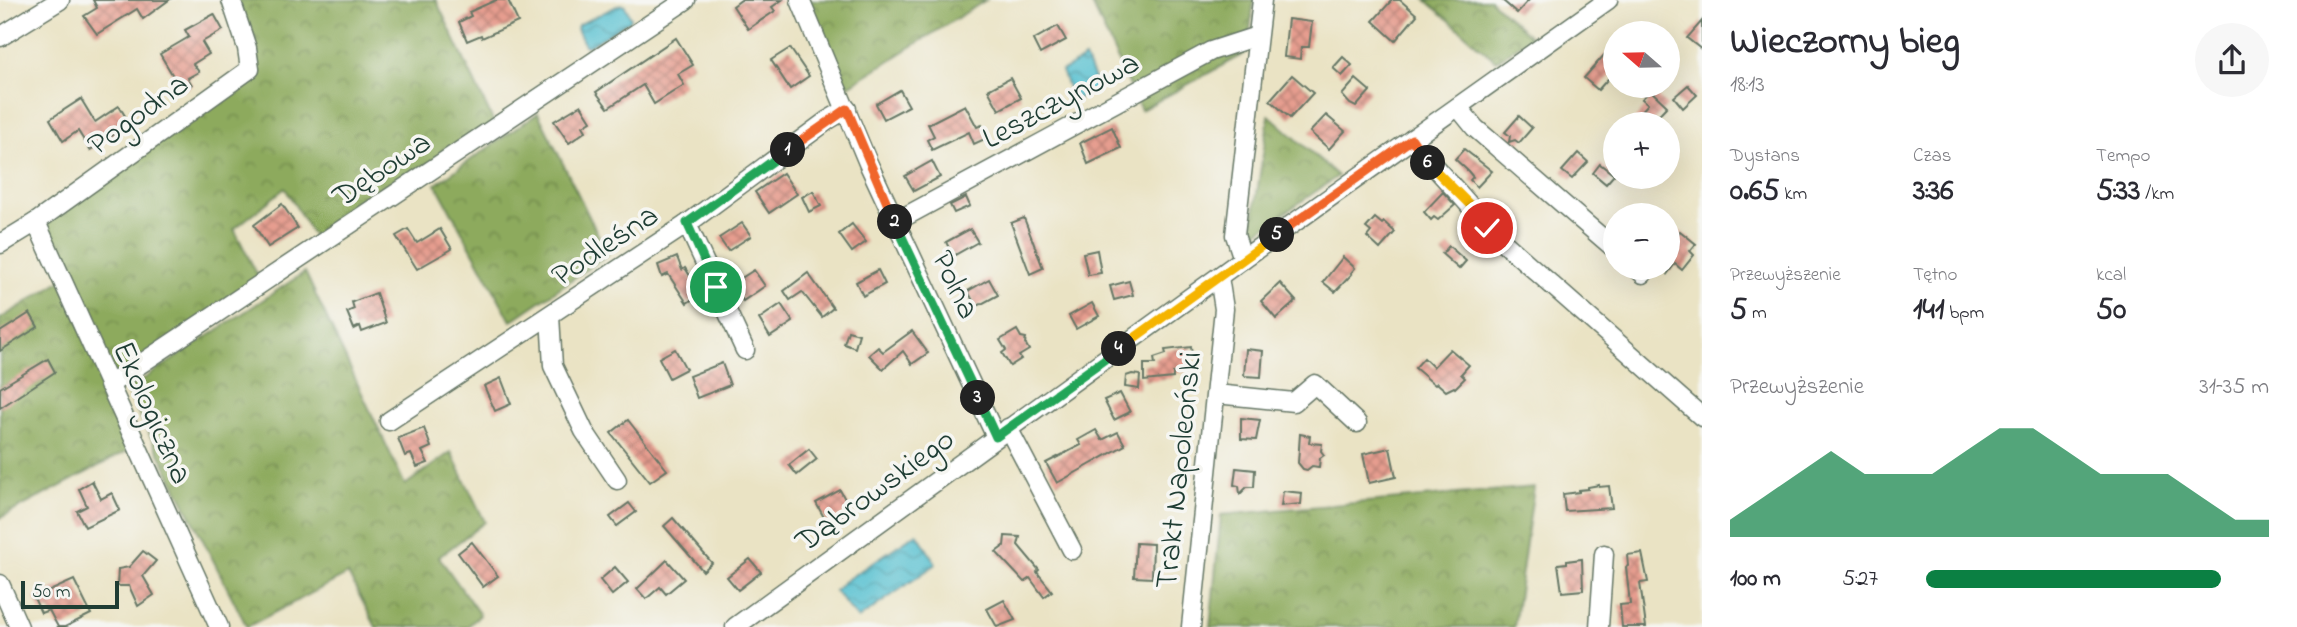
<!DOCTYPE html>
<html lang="pl">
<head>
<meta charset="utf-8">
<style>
  body { margin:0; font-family:"Indie Flower",sans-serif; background:#f7f7f7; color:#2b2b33; height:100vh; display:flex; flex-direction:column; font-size:26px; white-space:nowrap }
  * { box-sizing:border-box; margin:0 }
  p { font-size:23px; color:#7c7c81 }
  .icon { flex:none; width:38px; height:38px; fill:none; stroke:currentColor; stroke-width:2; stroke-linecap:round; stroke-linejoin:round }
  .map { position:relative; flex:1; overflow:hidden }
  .panel { display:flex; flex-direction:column; background:#fff; width:595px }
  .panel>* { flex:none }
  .needle { width:46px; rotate:290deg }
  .buttons { position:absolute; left:1603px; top:21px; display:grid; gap:14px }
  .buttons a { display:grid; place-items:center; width:77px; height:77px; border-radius:50%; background:#fff; box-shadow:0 7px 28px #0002; font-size:35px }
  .scale { position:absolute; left:21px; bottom:18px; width:98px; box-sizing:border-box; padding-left:7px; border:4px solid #1f3d34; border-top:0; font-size:19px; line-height:24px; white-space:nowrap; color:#1f3d34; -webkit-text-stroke:5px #f6f6f2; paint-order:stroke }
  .pin { position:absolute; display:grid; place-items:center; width:60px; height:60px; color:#fff; margin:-30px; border:4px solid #fff; border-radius:50%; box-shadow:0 2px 7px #0007 }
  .km { position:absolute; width:35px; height:35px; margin:-18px; border-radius:50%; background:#222; color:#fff; font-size:19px; line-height:35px; text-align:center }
  .round { display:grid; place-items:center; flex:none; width:74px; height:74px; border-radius:37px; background:#f7f7f7 }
  .head { display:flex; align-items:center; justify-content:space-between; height:119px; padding:0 28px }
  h1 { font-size:38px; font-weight:700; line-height:52px }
  .metrics { display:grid; grid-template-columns:repeat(3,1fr); gap:10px; height:119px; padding:7px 28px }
  .metrics div { display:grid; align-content:center }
  .metrics b { font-size:30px; font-weight:700 }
  .metrics small { font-size:19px; font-weight:400 }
  .metrics p { font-size:19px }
  .chart { height:196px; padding:14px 28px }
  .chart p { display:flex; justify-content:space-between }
  .chart svg { width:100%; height:126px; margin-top:7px; fill:#0b8043; opacity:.7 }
  ul { padding:0 28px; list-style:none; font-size:23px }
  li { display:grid; grid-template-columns:112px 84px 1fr; align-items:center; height:52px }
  li i { height:18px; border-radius:9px; background:#0b8043 }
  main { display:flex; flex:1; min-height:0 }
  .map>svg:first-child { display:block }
</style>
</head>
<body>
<main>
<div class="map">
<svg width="1702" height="627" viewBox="0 0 1702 627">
  <defs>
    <pattern id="forest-crowns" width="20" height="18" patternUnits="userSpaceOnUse" patternTransform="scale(1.75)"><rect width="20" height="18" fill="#8daa5d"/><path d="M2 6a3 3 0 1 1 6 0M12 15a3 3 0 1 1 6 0" fill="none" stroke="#738c4e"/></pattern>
    <pattern id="water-waves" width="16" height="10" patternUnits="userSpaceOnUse" patternTransform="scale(1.75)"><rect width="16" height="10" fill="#55c0d0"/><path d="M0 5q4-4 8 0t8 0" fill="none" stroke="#469daa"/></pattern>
    <pattern id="building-cross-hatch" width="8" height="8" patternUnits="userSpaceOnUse" patternTransform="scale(1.75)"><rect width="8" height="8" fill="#e69d8f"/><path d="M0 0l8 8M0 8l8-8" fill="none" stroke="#ba8176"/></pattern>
  </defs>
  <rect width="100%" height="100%" fill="#f6f6f2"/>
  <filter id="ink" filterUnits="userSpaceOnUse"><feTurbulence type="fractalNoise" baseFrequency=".0143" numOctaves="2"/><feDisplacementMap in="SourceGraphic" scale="14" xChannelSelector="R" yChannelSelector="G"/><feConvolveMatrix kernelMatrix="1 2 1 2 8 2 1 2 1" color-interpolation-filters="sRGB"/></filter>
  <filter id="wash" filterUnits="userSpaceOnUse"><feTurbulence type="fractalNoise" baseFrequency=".00686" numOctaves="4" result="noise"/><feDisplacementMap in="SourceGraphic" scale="28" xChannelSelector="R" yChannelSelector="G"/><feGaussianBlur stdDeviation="1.57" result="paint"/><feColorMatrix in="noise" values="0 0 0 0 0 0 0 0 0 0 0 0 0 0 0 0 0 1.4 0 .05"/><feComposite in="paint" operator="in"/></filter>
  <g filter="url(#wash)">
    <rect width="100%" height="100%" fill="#eae3c4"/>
    <!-- forest -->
    <g fill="url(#forest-crowns)" stroke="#567448" stroke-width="2">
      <path d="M237 0H436L496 127 315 239 285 188 234 229 259 278 109 385 36 222 239 79 255 39Z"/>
      <path d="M799 0H986L839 92Z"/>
      <path d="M1090 0H1254L1247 52 1141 110Z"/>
      <path d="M1426 0H1490L1531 37 1496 61Z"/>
      <path d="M538 113 608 255 511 321 436 184Z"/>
      <path d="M1269 115 1338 176 1253 235 1251 232Z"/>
      <path d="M305 272 405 485 451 452 485 522 439 557 480 615 467 627H376L348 574 247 627 127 390Z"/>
      <path d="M62 280 131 449 0 518V319Z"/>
      <path d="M1534 487 1514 627H1210L1221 515Z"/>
    </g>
    <!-- water -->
    <g fill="url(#water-waves)" stroke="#3a7e82" stroke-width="2">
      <path d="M621 4 625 6 631 18 629 21 589 46H585L577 29 578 25Z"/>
      <path d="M1085 58 1098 88 1073 101 1062 71Z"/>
      <path d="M917 533 936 564 858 619 835 591 842 583Z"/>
    </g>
    <g id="blocks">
      <!-- building -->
      <g fill="url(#building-cross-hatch)">
        <path d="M93 0H169L143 19 137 9 97 34 84 16 97 8Z"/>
        <path d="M496 0H508L518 22 482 38 481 35 467 41 459 22 471 16 469 12Z"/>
        <path d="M741 0H782L772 7 775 11 748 29 733 6Z"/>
        <path d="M1392 0H1400L1417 15 1395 41 1373 21Z"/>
        <path d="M1502 0H1529L1517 13Z"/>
        <path d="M214 14 223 30 202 42 209 54 193 64 199 72 188 78 192 85 182 91 160 54 189 37 185 30Z"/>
        <path d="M1288 19 1312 22 1309 47H1301L1300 59 1284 57Z"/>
        <path d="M1702 21V50L1687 38Z"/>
        <path d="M1058 26 1066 40 1040 54 1033 40Z"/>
        <path d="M676 38 693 65 678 74 684 85 654 104 643 85 608 108 596 92Z"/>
        <path d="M790 48 809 76 790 89 771 60Z"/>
        <path d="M1605 54 1615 63V71L1598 90 1584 78Z"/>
        <path d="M1343 57 1352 65 1342 76 1333 68Z"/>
        <path d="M1292 75 1313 93 1290 118 1270 100Z"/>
        <path d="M1010 78 1021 98 999 110 988 90Z"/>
        <path d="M1356 79 1370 91 1356 107 1350 104 1342 95Z"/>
        <path d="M1688 85 1697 95 1683 108 1674 97Z"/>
        <path d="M900 90 909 106 884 119 876 104Z"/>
        <path d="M1650 90 1667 106 1650 124H1630L1648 104 1642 99Z"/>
        <path d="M81 99 95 122 119 106 130 124 90 150 78 131 63 141 50 119Z"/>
        <path d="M581 105 591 121 583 126 586 131 569 143 554 121Z"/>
        <path d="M965 105 977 127 982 125 987 138 974 144 969 132 932 150 927 140 934 136 928 124Z"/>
        <path d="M1326 115 1345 131 1329 149 1310 132Z"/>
        <path d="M1519 116 1532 128 1519 143 1515 140 1509 142 1510 136 1505 132Z"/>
        <path d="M1112 127 1121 148 1088 164 1080 143Z"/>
        <path d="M1464 149 1492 171 1477 187 1470 180 1473 177 1468 171 1455 159Z"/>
        <path d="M1578 153 1588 162 1572 179 1562 171Z"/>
        <path d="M932 161 940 177 914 191 905 176Z"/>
        <path d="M1600 164 1614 175 1606 184 1593 173Z"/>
        <path d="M783 173 797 194 769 213 755 192Z"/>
        <path d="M813 191 821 206 809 212 802 197Z"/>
        <path d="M1443 192 1455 205 1438 220 1434 217 1431 220 1424 212Z"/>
        <path d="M966 197 970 206 954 213 950 205Z"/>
        <path d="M282 204 298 228 268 247 254 225Z"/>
        <path d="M1024 218 1043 268 1030 274 1011 223Z"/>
        <path d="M1375 218 1382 224 1384 222 1395 232 1380 249 1367 237 1371 232 1366 228Z"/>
        <path d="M742 223 751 236 728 251 719 238Z"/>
        <path d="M852 224 866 242 852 252 839 234Z"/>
        <path d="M408 229 417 243 440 229 452 249 417 269 396 236Z"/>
        <path d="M970 229 978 242 953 256 946 242Z"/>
        <path d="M1680 231 1696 244 1690 251 1694 255 1682 270 1675 264 1668 273V246Z"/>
        <path d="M1449 246 1466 261 1459 269 1442 254Z"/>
        <path d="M1097 250 1101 273 1088 275 1083 253Z"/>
        <path d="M677 257 682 270 685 268 701 293 687 303 668 274 662 277 658 265Z"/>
        <path d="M1343 257 1355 268 1351 273 1352 274 1335 292 1323 282Z"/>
        <path d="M754 270 765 286 743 301 732 284Z"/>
        <path d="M878 270 885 284 863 296 856 282Z"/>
        <path d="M808 273 833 308 822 317 802 292 790 300 784 291Z"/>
        <path d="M989 279 998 295 976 307 968 291Z"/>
        <path d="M1129 281 1133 295 1114 300 1110 286Z"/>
        <path d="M1280 283 1296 301 1276 319 1261 301Z"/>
        <path d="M376 293 386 323 362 332 360 326 354 329 347 312 354 309 352 302Z"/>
        <path d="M1092 303 1099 316 1076 329 1069 316Z"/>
        <path d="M781 304 793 322 770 337 759 319Z"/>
        <path d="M30 313 38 327 0 351V332Z"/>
        <path d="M1017 330 1021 337 1026 338 1025 343 1029 350 1019 356 1021 359 1010 366 1002 353 1006 350 1000 340Z"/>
        <path d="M848 331 859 334 855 348 844 344Z"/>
        <path d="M912 331 928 353 912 364 903 351 883 369 869 355 878 347 883 352Z"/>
        <path d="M1191 347 1194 371 1173 373V378L1144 381V364H1155L1154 358 1166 354 1165 350Z"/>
        <path d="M675 349 686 369 669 378 659 358Z"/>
        <path d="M1246 349 1263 351 1261 377 1244 376Z"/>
        <path d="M1450 349 1469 365 1461 374 1465 378 1455 388 1454 387 1446 391 1437 383 1435 385 1415 368 1424 358 1433 367Z"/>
        <path d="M48 359 55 372 0 408V388Z"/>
        <path d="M722 363 730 385 697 398 689 376Z"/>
        <path d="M1132 374 1140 375 1139 389 1125 387 1126 376Z"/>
        <path d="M501 378 511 404 495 411 484 386Z"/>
        <path d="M1120 393 1130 412 1114 420 1104 400Z"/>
        <path d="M1241 418 1260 420 1256 440 1241 439Z"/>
        <path d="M628 420 667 470 650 482 611 433Z"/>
        <path d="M424 428 431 447 422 451 428 463 417 467 411 454 405 456 398 438Z"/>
        <path d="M1096 430 1102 440 1118 432 1125 445 1057 483 1046 463 1081 445 1078 440Z"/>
        <path d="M1300 434 1310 436 1309 443 1322 444 1321 451 1324 455 1320 458 1319 467 1312 466 1307 470 1303 469 1298 463Z"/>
        <path d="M1390 448 1396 477 1369 483 1363 454Z"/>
        <path d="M809 449 817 459 797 475 789 465Z"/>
        <path d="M1236 468 1255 470 1254 487H1247L1240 494 1239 486 1234 485Z"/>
        <path d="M92 481 101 499 112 493 120 510 85 527 77 511 87 506 79 489Z"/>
        <path d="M1599 485V487L1609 486 1612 508 1565 511 1563 494 1579 492V490L1588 489V487Z"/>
        <path d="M840 490 851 510 827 523 816 503Z"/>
        <path d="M1283 491 1302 493 1301 504 1281 506Z"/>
        <path d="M629 503 636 512 617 526 610 517Z"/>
        <path d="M673 518 712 563 703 571 664 526Z"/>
        <path d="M1005 536 1020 537 1018 545 1039 570 1037 572 1052 591 1044 597 1030 578 1024 582 996 552 1004 546Z"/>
        <path d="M472 542 498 576 483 587 458 553Z"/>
        <path d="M1136 543 1153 544 1152 578 1134 577Z"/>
        <path d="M143 551 156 561 143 576 154 595 138 606 129 586H117L118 569 129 567Z"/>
        <path d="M1642 553 1648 582 1640 583 1646 627H1622L1620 605 1630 604 1626 567 1628 566 1627 555Z"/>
        <path d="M750 559 761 572 738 590 727 577Z"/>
        <path d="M1582 559 1583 590 1562 592 1558 564 1567 563V561Z"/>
        <path d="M667 560 684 579 666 594 660 587 646 599 637 589Z"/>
        <path d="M615 567 628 582 612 595 600 580Z"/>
        <path d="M74 580 91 614 65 627H58L49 610 41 613 34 598Z"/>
        <path d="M1004 600 1015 620 997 627 987 609Z"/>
      </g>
    </g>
  </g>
  <g filter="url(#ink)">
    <use href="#blocks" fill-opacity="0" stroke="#676" stroke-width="2"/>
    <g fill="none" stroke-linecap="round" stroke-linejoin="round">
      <defs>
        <g id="minor">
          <path d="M800 0 868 163 996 437"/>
          <path d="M0 37 60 0"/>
          <path d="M1458 107 1475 128 1615 249"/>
          <path d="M1412 139C1434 171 1466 196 1487 228L1702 417"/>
          <path d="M36 222 219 627"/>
          <path d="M895 222 1211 51 1257 36"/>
          <path d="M687 224 745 350"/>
          <path d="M0 244 36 222 250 69 247 48 231 0"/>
          <path d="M1243 259 1235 235 1262 0"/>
          <path d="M1637 268 1643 274"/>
          <path d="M550 316 553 366 584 431 617 480"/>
          <path d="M109 385 686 0"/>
          <path d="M1216 394 1294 402 1315 384 1357 423"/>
          <path d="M389 421 687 224 828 120 847 109"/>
          <path d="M1008 428 1072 550"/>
          <path d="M0 584 19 627"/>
          <path d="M735 627 1243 259 1608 0"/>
          <path d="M1191 627 1224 309 1219 277"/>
          <path d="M1599 627 1604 554"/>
        </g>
      </defs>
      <!-- minor casing -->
      <use href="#minor" stroke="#676" stroke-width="21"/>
      <!-- minor -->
      <use href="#minor" stroke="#fff" stroke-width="18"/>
    </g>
  </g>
  <g fill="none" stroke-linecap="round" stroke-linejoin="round" filter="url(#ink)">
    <defs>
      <path id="split-1" d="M716 287 687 223 788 150"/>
      <path id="split-2" d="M788 150 847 109 895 222"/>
      <path id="split-3" d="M895 222 978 398"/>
      <path id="split-4" d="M978 398 996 437 1119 349"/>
      <path id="split-5" d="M1119 349 1277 235"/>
      <path id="split-6" d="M1277 235 1412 139 1428 163"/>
      <path id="split-7" d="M1428 163 1477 212 1487 228"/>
    </defs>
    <!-- split-1 casing -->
    <use href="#split-1" stroke="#fff" stroke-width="14"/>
    <!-- split-2 casing -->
    <use href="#split-2" stroke="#fff" stroke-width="14"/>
    <!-- split-3 casing -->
    <use href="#split-3" stroke="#fff" stroke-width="14"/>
    <!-- split-4 casing -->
    <use href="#split-4" stroke="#fff" stroke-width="14"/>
    <!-- split-5 casing -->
    <use href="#split-5" stroke="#fff" stroke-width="14"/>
    <!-- split-6 casing -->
    <use href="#split-6" stroke="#fff" stroke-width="14"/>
    <!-- split-7 casing -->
    <use href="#split-7" stroke="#fff" stroke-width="14"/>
    <!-- split-1 -->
    <use href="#split-1" stroke="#22a559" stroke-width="9"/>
    <!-- split-2 -->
    <use href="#split-2" stroke="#f0652b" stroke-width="9"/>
    <!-- split-3 -->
    <use href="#split-3" stroke="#22a559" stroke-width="9"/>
    <!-- split-4 -->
    <use href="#split-4" stroke="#22a559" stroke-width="9"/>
    <!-- split-5 -->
    <use href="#split-5" stroke="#f5b400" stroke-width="9"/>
    <!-- split-6 -->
    <use href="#split-6" stroke="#f0652b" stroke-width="9"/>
    <!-- split-7 -->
    <use href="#split-7" stroke="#f5b400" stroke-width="9"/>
  </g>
  <g text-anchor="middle" stroke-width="7" stroke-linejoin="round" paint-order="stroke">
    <!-- street labels -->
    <g font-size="32" fill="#1f3d34" stroke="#f6f6f2">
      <text transform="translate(1060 99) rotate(-28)" y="11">Leszczynowa</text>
      <text transform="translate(137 113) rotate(-36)" y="11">Pogodna</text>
      <text transform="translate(381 168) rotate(-34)" y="11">Dębowa</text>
      <text transform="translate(604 244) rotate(-34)" y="11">Podleśna</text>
      <text transform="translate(957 284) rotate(65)" y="11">Polna</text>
      <text transform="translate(154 412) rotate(66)" y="11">Ekologiczna</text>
      <text transform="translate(1177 470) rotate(-84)" y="11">Trakt Napoleoński</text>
      <text transform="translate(874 489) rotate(-36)" y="11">Dąbrowskiego</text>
    </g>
  </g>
</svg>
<div class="buttons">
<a><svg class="needle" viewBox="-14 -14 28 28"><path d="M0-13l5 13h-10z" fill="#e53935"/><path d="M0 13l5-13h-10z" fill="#7c7c81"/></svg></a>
<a>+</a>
<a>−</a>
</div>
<div class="scale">50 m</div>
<div class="pin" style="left:716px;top:287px;background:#1e9e55"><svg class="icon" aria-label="arrive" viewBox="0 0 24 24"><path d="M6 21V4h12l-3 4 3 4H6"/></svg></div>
<div class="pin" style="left:1487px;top:228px;background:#d93025"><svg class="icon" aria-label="check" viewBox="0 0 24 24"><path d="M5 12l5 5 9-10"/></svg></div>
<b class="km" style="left:788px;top:150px">1</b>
<b class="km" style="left:895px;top:222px">2</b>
<b class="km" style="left:978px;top:398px">3</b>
<b class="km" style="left:1119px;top:349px">4</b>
<b class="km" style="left:1277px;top:235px">5</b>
<b class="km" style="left:1428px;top:163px">6</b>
</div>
<section class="panel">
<div class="head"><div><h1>Wieczorny bieg</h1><p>18:13</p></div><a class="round"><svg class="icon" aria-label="share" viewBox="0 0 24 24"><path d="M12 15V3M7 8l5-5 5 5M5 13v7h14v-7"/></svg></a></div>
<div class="metrics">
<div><p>Dystans</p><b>0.65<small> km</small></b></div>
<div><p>Czas</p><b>3:36</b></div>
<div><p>Tempo</p><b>5:33<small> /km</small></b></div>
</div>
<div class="metrics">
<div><p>Przewyższenie</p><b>5<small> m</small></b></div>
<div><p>Tętno</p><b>141<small> bpm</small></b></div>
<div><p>kcal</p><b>50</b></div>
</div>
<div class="chart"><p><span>Przewyższenie</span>31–35 m</p>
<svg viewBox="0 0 160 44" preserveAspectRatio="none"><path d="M0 44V38L10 30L20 22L30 14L40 22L50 22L60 22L70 14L80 6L90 6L100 14L110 22L120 22L130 22L140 30L150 38L160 38V44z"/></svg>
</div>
<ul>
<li><b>100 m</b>5:27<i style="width:86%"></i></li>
</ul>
</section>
</main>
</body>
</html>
